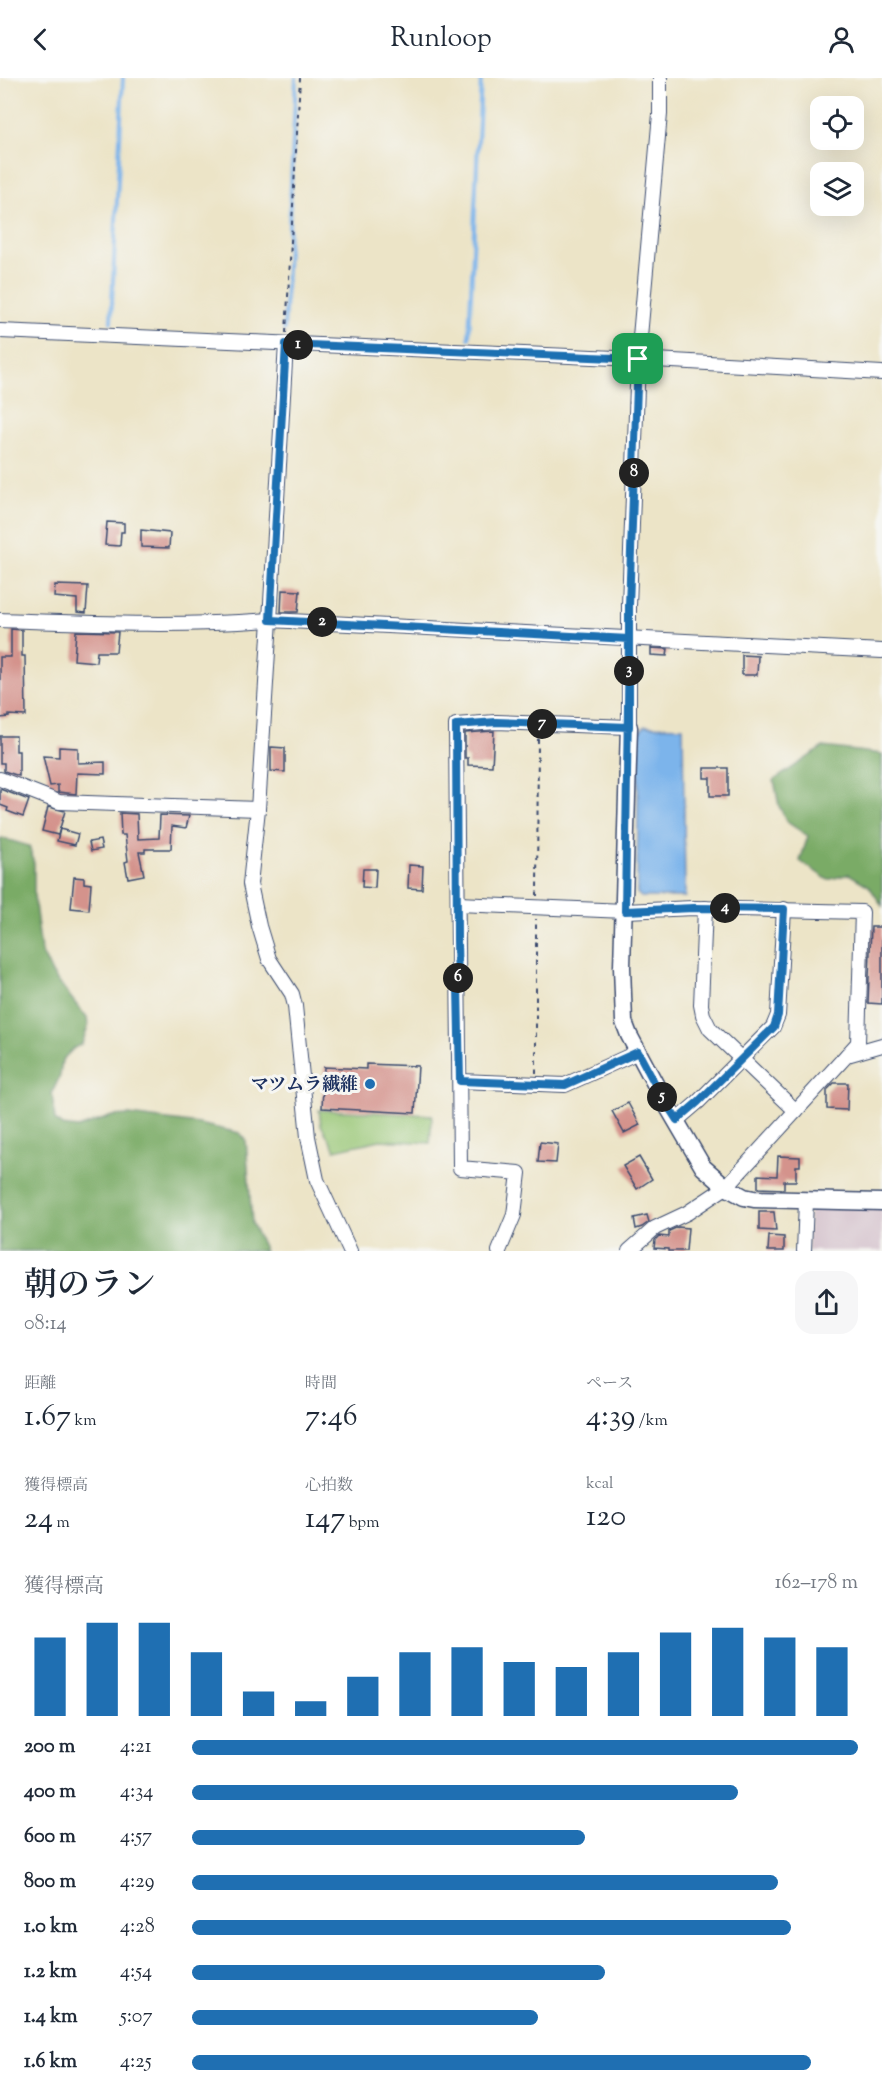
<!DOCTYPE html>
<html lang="ja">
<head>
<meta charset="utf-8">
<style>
  body { margin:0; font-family:"Sorts Mill Goudy","Noto Serif JP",serif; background:#f6f6f7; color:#1f2937; height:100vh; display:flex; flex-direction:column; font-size:22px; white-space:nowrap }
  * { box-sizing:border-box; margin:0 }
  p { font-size:20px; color:#747a83 }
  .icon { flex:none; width:33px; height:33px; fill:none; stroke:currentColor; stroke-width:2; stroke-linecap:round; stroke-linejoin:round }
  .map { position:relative; height:1173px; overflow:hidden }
  .sheet { display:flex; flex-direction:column; background:#fff; flex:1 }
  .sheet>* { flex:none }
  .buttons { position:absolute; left:810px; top:18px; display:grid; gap:12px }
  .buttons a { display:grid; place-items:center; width:54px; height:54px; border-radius:12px; background:#fff; box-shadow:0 6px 24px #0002; font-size:30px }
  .pin { position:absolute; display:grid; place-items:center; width:51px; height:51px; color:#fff; margin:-26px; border-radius:12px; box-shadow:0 3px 9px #0006 }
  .km { position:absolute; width:30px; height:30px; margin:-15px; border-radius:50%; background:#222; color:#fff; font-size:16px; line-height:30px; text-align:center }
  .round { display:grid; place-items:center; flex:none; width:63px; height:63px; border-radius:18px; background:#f6f6f7 }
  .headline { display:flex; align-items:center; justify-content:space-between; height:102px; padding:0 24px }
  h1 { font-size:33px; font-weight:600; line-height:45px }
  .stats { display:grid; grid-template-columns:repeat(3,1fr); gap:9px; height:102px; padding:6px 24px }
  .stats div { display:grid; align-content:center }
  .stats b { font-size:30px; font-weight:600 }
  .stats small { font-size:16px; font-weight:400 }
  .stats p { font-size:16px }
  .chart { height:168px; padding:12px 24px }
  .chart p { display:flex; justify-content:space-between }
  .chart svg { width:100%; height:108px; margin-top:6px; stroke:#1f6fb2; stroke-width:6 }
  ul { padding:0 24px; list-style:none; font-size:20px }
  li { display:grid; grid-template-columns:96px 72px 1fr; align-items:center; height:45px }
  li i { height:15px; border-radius:8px; background:#1f6fb2 }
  header { display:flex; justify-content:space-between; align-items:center; height:78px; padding:0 24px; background:#fff; font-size:27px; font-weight:600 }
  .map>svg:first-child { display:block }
</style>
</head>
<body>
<header><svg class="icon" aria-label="back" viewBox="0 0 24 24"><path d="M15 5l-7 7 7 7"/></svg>Runloop<svg class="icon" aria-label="person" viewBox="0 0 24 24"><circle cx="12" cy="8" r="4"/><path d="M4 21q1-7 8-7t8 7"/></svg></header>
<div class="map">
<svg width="882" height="1173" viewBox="0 0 882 1173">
  <rect width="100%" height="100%" fill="#f6f6f2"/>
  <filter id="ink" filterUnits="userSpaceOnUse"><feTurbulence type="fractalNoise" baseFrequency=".0167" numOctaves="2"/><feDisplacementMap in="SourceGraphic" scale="12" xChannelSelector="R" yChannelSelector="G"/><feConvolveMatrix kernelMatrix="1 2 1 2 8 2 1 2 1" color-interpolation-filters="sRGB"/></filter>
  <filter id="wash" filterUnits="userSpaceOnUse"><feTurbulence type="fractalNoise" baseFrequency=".008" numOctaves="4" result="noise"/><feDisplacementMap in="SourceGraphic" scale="24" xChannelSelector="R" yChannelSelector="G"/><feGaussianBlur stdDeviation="1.35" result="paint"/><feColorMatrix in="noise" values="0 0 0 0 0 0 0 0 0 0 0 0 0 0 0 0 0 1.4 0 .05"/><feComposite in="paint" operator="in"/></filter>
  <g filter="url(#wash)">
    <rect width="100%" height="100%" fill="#ece4c7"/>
    <!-- industrial -->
    <path fill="#d1bdc9" d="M809 1128 882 1130V1173H808Z"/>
    <!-- green -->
    <path fill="#98c674" stroke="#5a7a69" stroke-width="1.5" d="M319 1032 432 1037 430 1065 380 1062 335 1072 321 1047Z"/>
    <!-- forest -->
    <g fill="#7aab66" stroke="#4a6d62" stroke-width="1.5">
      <path d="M823 669 882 676V828L869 808 849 796 828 802 800 783 808 758 787 744 779 728 774 702Z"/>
      <path d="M2 760 29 768 34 785V818L41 873 53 897 87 940 88 948 82 966 74 970 62 982 60 998 52 1015 55 1042 62 1048 78 1050 112 1038 129 1037 199 1046 240 1055 246 1062 252 1145 265 1173H0V761Z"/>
    </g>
    <!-- water -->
    <path fill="#7bb4eb" stroke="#4b72a4" stroke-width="1.5" d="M645 648 683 649 685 819H641L637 815 639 654Z"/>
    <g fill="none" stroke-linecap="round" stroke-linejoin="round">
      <!-- stream -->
      <g stroke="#7bb4eb" stroke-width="4">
        <path d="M111 244 123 0"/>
        <path d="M284 252 296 0"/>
        <path d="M469 260 481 0"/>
      </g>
    </g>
    <g id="blocks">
      <!-- building -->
      <g fill="#d4938c">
        <path d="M107 444 124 445V454H121L120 468 105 467Z"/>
        <path d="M141 452 170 455 169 470 141 469Z"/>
        <path d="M55 507 88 508 86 535 77 534V521L54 519Z"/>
        <path d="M282 512 300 513 298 534H281Z"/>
        <path d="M11 551 22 552V578H25L26 638 9 637V639L0 640V579H11Z"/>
        <path d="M76 553 118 554 116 574H97L96 584 74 582Z"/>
        <path d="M651 570 668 571 667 578 651 577Z"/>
        <path d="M742 577 758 578 757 597H742Z"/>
        <path d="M494 653 492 688 468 687V680H465V655Z"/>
        <path d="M0 658H16V673H19V698L4 693V685H0Z"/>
        <path d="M59 669 78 670V685L105 684V696L77 695 76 716 58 714V707L50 708 43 678 59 679Z"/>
        <path d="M271 669 285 670V694L271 693Z"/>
        <path d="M704 690H728V718H710V700H704Z"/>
        <path d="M0 711 29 722 23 739 7 733 8 730 0 727Z"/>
        <path d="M48 729 65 733 58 757 42 753Z"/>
        <path d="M120 735 137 736 138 761 159 760 160 737 189 738 186 750 172 748 171 771H145V774H139L144 797 128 800 125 784 128 783 125 757H121Z"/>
        <path d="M60 751 78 756 75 767 57 763Z"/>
        <path d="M100 762 102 771 91 773 89 764Z"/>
        <path d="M409 787 423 788 422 811 408 810Z"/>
        <path d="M363 791H376L375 810 362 809Z"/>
        <path d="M74 799 84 800V805L91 806 89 832 71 830Z"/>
        <path d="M871 849H882V926L868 925Z"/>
        <path d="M366 986 418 988 415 1035 322 1030 324 989 366 991Z"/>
        <path d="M834 1005H848L847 1032 827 1031V1012Z"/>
        <path d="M628 1025 640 1047 624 1055 612 1033Z"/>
        <path d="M540 1064 558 1066 556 1085 538 1084Z"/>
        <path d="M778 1078 800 1079V1088H796V1103H784V1111L758 1110V1097L777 1098Z"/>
        <path d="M639 1079 652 1101 637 1111 623 1088Z"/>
        <path d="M759 1134H774L776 1153 759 1152Z"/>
        <path d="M647 1137 649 1144 642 1149 636 1151 634 1140Z"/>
        <path d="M678 1149 688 1150 686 1173H668V1171L654 1170 655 1162 659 1158 669 1159V1153Z"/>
        <path d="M769 1158 784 1159V1173H768Z"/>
      </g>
    </g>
  </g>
  <g filter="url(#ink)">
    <use href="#blocks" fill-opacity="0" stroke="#3a4a6e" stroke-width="1.5"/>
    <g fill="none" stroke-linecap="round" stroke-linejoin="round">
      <defs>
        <g id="minor">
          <path d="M0 253 638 281 882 295"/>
          <path d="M286 266 270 542 258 731 250 806 259 848 269 881 292 916 295 928 308 1059 317 1102 350 1173"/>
          <path d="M0 542C90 545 181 549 270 542L882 573"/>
          <path d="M0 701 59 724 258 731"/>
          <path d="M458 826 625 833 694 830 862 834 858 965 726 1109 687 1135 655 1150 629 1173"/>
          <path d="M705 830 701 927 703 937 710 951 796 1033"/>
          <path d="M847 977 882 967"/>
          <path d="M460 1003 565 1007 638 974"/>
          <path d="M677 1042 698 1024 773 949 778 937 784 831"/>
          <path d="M499 1173 514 1137 519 1095 460 1090 456 647 496 644 629 649V528L638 281 660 36V0"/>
          <path d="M804 1173 806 1123"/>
        </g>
        <path id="tertiary" d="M629 649 622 889 624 944 629 957 662 1019 703 1089 726 1109 744 1119 754 1121 882 1124"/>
      </defs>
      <!-- minor casing -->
      <use href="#minor" stroke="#3a4a6e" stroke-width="16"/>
      <!-- tertiary casing -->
      <use href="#tertiary" stroke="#3a4a6e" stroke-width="19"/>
      <!-- path -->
      <g stroke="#3a4a6e" stroke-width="2" stroke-dasharray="4.5 4.5" stroke-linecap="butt">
        <path d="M286 255 300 0"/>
        <path d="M537 818 538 658"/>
        <path d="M536 995V841"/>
      </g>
      <!-- minor -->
      <use href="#minor" stroke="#fff" stroke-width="14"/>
      <!-- tertiary -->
      <use href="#tertiary" stroke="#fff" stroke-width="16"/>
    </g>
  </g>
  <g fill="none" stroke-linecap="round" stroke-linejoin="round" filter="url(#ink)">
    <defs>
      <path id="route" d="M638 281 286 266 270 542 629 561 625 833 694 830 784 831 778 937 774 949 698 1024 677 1042 662 1019 638 974 565 1007 460 1003 457 862 456 647 496 644 629 649V528L638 281"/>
    </defs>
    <!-- route casing -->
    <use href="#route" stroke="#fff" stroke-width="12"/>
    <!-- route -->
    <use href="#route" stroke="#1f6fb2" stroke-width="8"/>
  </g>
  <!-- markers -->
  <circle fill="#1f6fb2" stroke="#f6f6f2" stroke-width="2" cx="370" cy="1006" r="6"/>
  <g text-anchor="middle" stroke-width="6" stroke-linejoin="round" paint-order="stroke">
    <!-- poi labels -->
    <g font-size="18" font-weight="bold" fill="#1b2f5e" stroke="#f6f6f2" text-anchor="end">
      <text x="358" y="1012">マツムラ繊維</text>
    </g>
  </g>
</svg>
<div class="buttons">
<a><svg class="icon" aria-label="locate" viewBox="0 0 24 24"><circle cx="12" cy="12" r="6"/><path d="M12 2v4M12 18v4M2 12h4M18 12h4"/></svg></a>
<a><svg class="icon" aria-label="layers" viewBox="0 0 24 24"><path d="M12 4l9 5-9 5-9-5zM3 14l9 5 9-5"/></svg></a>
</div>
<div class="pin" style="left:638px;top:281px;background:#1e9e55"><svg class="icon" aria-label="arrive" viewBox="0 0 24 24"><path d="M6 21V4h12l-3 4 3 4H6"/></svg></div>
<b class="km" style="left:298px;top:267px">1</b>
<b class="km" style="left:322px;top:544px">2</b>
<b class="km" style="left:629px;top:593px">3</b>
<b class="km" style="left:725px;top:830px">4</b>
<b class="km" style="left:662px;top:1019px">5</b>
<b class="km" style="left:458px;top:900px">6</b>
<b class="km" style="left:542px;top:646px">7</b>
<b class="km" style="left:634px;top:395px">8</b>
</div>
<section class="sheet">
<div class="headline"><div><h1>朝のラン</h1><p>08:14</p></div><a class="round"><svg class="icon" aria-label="share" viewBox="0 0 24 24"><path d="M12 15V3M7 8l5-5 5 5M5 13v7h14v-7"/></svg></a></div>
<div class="stats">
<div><p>距離</p><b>1.67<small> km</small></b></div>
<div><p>時間</p><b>7:46</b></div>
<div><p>ペース</p><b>4:39<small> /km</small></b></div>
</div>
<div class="stats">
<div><p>獲得標高</p><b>24<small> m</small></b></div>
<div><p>心拍数</p><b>147<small> bpm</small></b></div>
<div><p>kcal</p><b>120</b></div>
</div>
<div class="chart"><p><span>獲得標高</span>162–178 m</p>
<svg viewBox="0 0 160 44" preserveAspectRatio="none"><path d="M5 44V12M15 44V6M25 44V6M35 44V18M45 44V34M55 44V38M65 44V28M75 44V18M85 44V16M95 44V22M105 44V24M115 44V18M125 44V10M135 44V8M145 44V12M155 44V16"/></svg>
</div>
<ul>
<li><b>200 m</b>4:21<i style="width:100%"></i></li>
<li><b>400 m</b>4:34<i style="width:82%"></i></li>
<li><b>600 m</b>4:57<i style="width:59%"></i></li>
<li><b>800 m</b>4:29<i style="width:88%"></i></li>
<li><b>1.0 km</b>4:28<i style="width:90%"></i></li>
<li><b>1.2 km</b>4:54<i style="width:62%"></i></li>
<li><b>1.4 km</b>5:07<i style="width:52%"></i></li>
<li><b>1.6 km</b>4:25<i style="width:93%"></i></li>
</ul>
</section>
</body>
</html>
